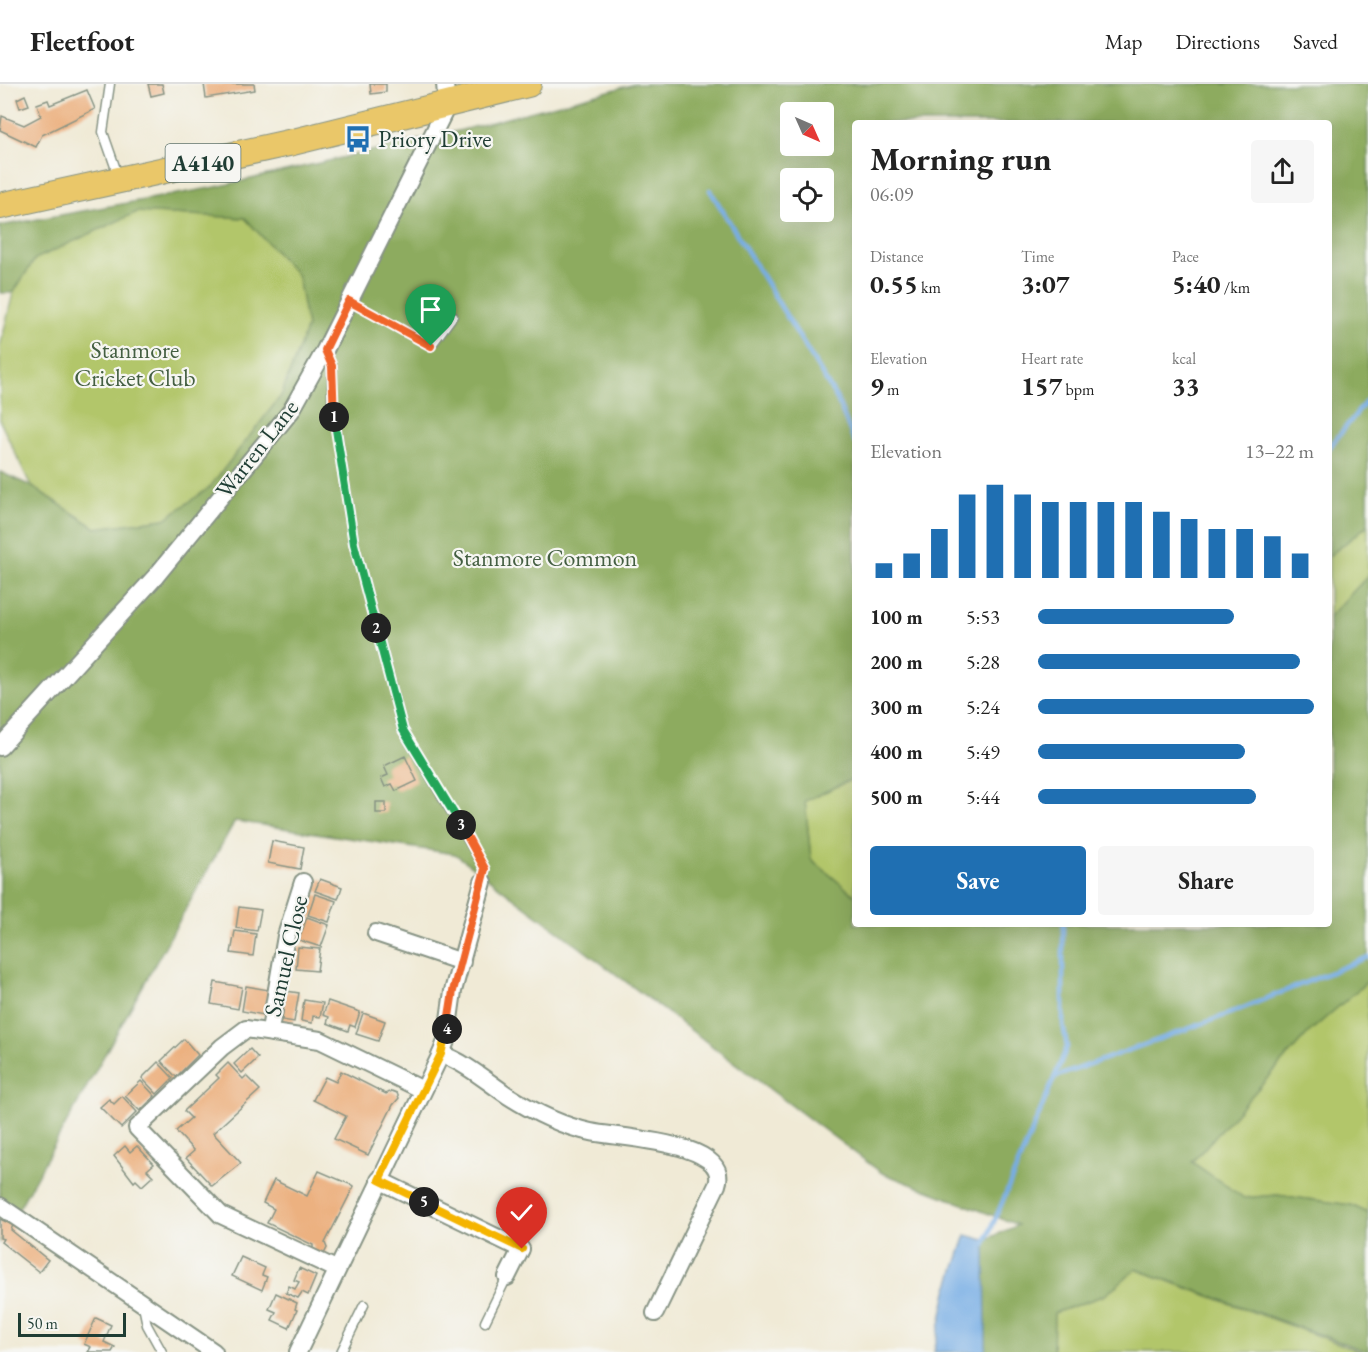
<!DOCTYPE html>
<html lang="en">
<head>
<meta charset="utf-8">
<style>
  body { margin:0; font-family:"EB Garamond",serif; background:#f6f6f6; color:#222; height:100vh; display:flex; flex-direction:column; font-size:22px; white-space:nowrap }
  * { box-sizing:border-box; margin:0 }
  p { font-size:20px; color:#767676 }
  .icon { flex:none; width:33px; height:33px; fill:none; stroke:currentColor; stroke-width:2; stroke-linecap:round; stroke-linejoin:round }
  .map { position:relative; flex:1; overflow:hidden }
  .sheet { position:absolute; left:852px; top:36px; width:480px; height:807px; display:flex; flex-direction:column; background:#fff; border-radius:6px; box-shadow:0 6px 24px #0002 }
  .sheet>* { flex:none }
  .needle { width:39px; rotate:135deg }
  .fabs { position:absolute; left:780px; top:18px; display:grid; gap:12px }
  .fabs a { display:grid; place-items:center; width:54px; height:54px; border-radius:6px; background:#fff; box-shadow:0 6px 24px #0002; font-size:30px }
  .scale { position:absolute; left:18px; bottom:15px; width:108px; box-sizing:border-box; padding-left:6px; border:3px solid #1f3d34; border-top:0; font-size:16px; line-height:21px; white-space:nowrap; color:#1f3d34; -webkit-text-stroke:4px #f6f6f2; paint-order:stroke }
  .pin { position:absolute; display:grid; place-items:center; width:51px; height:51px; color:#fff; margin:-62px -26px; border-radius:50% 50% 50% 0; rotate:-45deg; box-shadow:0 0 6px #0007 }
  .pin .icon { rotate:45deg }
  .km { position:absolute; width:30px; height:30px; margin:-15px; border-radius:50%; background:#222; color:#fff; font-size:16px; line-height:30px; text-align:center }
  .round { display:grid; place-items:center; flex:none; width:63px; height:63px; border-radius:6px; background:#f6f6f6 }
  .summary { display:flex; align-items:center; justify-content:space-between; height:102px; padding:0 18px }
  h1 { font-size:33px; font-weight:700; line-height:45px }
  .metrics { display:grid; grid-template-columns:repeat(3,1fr); gap:9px; height:102px; padding:6px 18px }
  .metrics div { display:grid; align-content:center }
  .metrics b { font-size:26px; font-weight:700 }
  .metrics small { font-size:16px; font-weight:400 }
  .metrics p { font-size:16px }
  .chart { height:168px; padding:12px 18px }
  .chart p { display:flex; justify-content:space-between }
  .chart svg { width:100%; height:108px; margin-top:6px; stroke:#1f6fb2; stroke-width:6 }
  .primary-button { display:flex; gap:12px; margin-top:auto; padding:12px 18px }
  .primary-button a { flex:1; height:69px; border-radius:6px; background:#1f6fb2; color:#fff; font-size:24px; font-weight:700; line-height:69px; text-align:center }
  .primary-button a+a { background:#f6f6f6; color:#222 }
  ul { padding:0 18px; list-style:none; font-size:20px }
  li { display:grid; grid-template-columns:96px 72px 1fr; align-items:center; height:45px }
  li i { height:15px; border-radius:8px; background:#1f6fb2 }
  header { display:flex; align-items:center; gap:36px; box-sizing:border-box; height:84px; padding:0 30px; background:#fff; border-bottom:2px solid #e0e0e0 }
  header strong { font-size:28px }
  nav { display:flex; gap:33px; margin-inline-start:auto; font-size:21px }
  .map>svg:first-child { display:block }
</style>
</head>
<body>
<header>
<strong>Fleetfoot</strong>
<nav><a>Map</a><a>Directions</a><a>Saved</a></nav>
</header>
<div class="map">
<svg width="1368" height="1268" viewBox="0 0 1368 1268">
  <rect width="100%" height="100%" fill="#f6f6f2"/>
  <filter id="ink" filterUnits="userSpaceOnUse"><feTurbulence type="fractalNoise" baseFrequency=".0167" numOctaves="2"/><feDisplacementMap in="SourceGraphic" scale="12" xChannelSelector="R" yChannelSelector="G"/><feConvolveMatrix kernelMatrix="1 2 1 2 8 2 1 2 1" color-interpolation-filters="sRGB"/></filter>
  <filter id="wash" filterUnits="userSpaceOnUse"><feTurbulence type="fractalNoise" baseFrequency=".008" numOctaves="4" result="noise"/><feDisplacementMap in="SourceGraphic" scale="24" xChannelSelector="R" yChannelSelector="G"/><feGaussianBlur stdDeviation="1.35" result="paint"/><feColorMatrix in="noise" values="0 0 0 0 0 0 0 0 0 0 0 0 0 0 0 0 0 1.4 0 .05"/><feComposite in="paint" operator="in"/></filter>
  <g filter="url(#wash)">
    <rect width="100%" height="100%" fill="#f0ead6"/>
    <!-- green -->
    <g fill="#b2c66a" stroke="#68824f" stroke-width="1.5">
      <path d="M137 128 245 134 298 192 307 243 281 312 209 404 165 435 96 444 31 402 0 337V263L13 209 35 175Z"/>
      <path d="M1368 441V492L1329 533V472Z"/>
      <path d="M855 694V812L811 775 805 717Z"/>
      <path d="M1368 897V1129L1351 1121 1277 1111 1244 1114 1192 1078 1308 949Z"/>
      <path d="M1135 1185 1362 1268H1053L1054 1229 1105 1211Z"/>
    </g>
    <!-- forest -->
    <path fill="#8dab5e" stroke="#567449" stroke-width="1.5" fill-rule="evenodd" d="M635 0H1368V441L1329 472V39H855V694L805 717 811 775 855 812V840H1329V533L1368 492V897L1308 949 1192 1078 1244 1114 1277 1111 1351 1121 1368 1129V1268L1136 1185 1105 1211 1054 1229 1053 1268H984L985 1156 1018 1141 882 1089 455 770 235 737 0 1158V388L31 402 96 444 165 435 209 404 281 312 307 243 298 192 245 134 137 128 35 175 13 209H0V142L216 103 462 46ZM790 28H824V62H790ZM790 94H824V128H790Z"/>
    <!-- water -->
    <path fill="#77ade5" stroke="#4b758c" stroke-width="1.5" d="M966 1151 985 1156 986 1263 984 1268H934L947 1207Z"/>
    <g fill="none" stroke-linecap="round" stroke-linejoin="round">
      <!-- stream -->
      <g stroke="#77ade5" stroke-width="4.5">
        <path d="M710 106 837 315 855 359"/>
        <path d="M1329 364 1368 315"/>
        <path d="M1055 993 1226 931 1368 873"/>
        <path d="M984 1162 1067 963 1063 940V840"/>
      </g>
    </g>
    <g id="blocks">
      <!-- building -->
      <g fill="#ecb180">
        <path d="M148 0H162L164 9 151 12Z"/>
        <path d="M204 0H254L255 6 206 14Z"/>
        <path d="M370 0H386V8L371 10Z"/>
        <path d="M87 6 95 25 42 51 36 63 0 46 2 32 24 41 41 32 37 20 48 16 50 21Z"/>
        <path d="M25 11 29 21 20 24 17 15Z"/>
        <path d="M405 672 417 697 396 707 392 700 385 703 381 694 388 691 384 682Z"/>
        <rect x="376" y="718" width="10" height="11"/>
        <path d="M272 757 304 763 300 785 268 779Z"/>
        <path d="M320 795 342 803 338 815 315 807Z"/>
        <path d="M315 810 336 817 329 838 308 831Z"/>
        <path d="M239 823 261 826 257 847 236 844Z"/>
        <path d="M307 833 329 841 321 863 299 856Z"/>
        <path d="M235 847 256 850 253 872 231 869Z"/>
        <path d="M298 863 320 865 317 887 296 885Z"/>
        <path d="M215 898 242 903 238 925 211 920Z"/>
        <path d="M246 902 269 906 264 931 242 927Z"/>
        <path d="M286 907 299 909 294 938 282 936Z"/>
        <path d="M304 916 323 919 320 933 313 932 312 939 301 937Z"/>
        <path d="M328 917 360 928 355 943 350 941 348 947 327 939 329 933 323 931Z"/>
        <path d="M363 929 385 937 378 957 356 950Z"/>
        <path d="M184 955 198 971 176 993 161 977Z"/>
        <path d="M250 965 258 974 242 989 234 980Z"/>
        <path d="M158 978 173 994 157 1010 142 994Z"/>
        <path d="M228 979 243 995 246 992 260 1006 213 1049 241 1079 212 1102 186 1074 194 1067 176 1047 191 1034 184 1027 219 994 216 991Z"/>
        <path d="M341 987 386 1010 392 1007 397 1009 399 1014 393 1021 368 1071 334 1055 346 1032 313 1016 325 993 336 998Z"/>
        <path d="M141 997 155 1012 140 1027 125 1012Z"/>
        <path d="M122 1012 137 1028 121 1044 100 1023 109 1015 114 1020Z"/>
        <path d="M125 1062 130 1068 137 1062 154 1080 147 1086 153 1092 142 1102 136 1096 134 1098 114 1072Z"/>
        <path d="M319 1087 354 1102 325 1159 327 1164 324 1170 319 1171 313 1168V1161L267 1139 274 1125 263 1119 274 1096 307 1112Z"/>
        <path d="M0 1135 13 1141 11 1146 48 1176 39 1188 1 1158 3 1155 0 1154Z"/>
        <path d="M241 1173 265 1184 262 1191 267 1193 262 1206 232 1192Z"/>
        <path d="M299 1184 316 1192 308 1211 302 1208 298 1214 286 1209 289 1202 295 1205 299 1198 294 1196Z"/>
        <path d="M276 1209 297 1219 295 1225 297 1226 289 1244 272 1236 276 1228 269 1225Z"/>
        <path d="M96 1234 111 1241 104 1258 115 1263 112 1268H88L91 1263 84 1260Z"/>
      </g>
    </g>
  </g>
  <g filter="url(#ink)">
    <use href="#blocks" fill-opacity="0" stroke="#889485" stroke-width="1.5"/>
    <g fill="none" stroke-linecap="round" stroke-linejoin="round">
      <defs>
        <g id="service">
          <path d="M110 0 103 48 119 94"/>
          <path d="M349 217 431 262 453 232"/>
          <path d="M325 267 332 282V317L354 460 403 646 485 785 483 798"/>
          <path d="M143 1222 147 1241 162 1268"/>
          <path d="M485 1238 507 1193"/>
          <path d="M341 1268 364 1221"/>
        </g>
        <g id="minor">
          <path d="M0 663 156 492 291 327 325 266 447 22 445 0"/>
          <path d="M376 849 462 878"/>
          <path d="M270 946 286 852 303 798"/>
          <path d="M441 970C466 979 485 996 507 1011 532 1027 561 1042 591 1048 616 1054 732 1057 717 1101L655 1229"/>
          <path d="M379 1096 521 1165 507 1193"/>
          <path d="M0 1122 214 1268"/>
          <path d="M336 1185 221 1131 137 1044 222 963 246 945 320 956 423 1006"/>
          <path d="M298 1268 441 970 446 957 453 907 483 798"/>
        </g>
        <path id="primary" d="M0 122 293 58 528 0"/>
      </defs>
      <!-- service casing -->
      <use href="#service" stroke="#889485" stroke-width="11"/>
      <!-- minor casing -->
      <use href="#minor" stroke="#889485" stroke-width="20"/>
      <!-- primary casing -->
      <use href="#primary" stroke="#889485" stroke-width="28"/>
      <!-- service -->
      <use href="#service" stroke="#fff" stroke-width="8"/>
      <!-- minor -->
      <use href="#minor" stroke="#fff" stroke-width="16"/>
      <!-- primary -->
      <use href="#primary" stroke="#eac769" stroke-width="26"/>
    </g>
  </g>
  <g fill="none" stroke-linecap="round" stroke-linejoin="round" filter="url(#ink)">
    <defs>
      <path id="split-1" d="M334 333 332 282 325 266 349 217 431 262"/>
      <path id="split-2" d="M334 333 354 460 376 544"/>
      <path id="split-3" d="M376 544 403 646 461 741"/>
      <path id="split-4" d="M447 945 453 907 485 785 461 741"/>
      <path id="split-5" d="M424 1118 379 1096 441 970 447 945"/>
      <path id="split-6" d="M424 1118 522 1165"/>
    </defs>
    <!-- split-1 casing -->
    <use href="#split-1" stroke="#fff" stroke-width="12"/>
    <!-- split-2 casing -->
    <use href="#split-2" stroke="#fff" stroke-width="12"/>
    <!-- split-3 casing -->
    <use href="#split-3" stroke="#fff" stroke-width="12"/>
    <!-- split-4 casing -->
    <use href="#split-4" stroke="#fff" stroke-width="12"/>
    <!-- split-5 casing -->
    <use href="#split-5" stroke="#fff" stroke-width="12"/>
    <!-- split-6 casing -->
    <use href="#split-6" stroke="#fff" stroke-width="12"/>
    <!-- split-1 -->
    <use href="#split-1" stroke="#f0652b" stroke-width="8"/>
    <!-- split-2 -->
    <use href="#split-2" stroke="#22a559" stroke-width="8"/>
    <!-- split-3 -->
    <use href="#split-3" stroke="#22a559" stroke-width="8"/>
    <!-- split-4 -->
    <use href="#split-4" stroke="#f0652b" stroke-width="8"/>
    <!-- split-5 -->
    <use href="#split-5" stroke="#f5b400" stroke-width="8"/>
    <!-- split-6 -->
    <use href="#split-6" stroke="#f5b400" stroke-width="8"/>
  </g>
  <!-- icons -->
  <defs>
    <symbol id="bus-bare" viewBox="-9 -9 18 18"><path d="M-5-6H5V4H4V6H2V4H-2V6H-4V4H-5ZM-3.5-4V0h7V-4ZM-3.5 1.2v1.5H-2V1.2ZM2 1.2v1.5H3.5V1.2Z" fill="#1f6fb2" stroke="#f6f6f2" stroke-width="2.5" paint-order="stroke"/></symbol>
  </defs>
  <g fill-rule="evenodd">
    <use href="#bus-bare" x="339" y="36" width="38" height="38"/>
  </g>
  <g text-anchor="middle" stroke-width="4.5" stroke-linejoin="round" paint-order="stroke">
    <!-- shield labels -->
    <rect fill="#f6f6f2" stroke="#60746d" stroke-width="1.5" x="165.5" y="60" width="75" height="38" rx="4.5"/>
    <g font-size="22" font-weight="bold" fill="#1f3d34">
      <text x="203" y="87">A4140</text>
    </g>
    <!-- poi labels -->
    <g font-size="24" fill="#1f3d34" stroke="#f6f6f2" text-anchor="start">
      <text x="378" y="63">Priory Drive</text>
    </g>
    <!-- park labels -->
    <g font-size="24" fill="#445f42" stroke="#f6f6f2">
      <text x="135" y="274">Stanmore<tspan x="135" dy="28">Cricket Club</tspan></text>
      <text x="545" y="482">Stanmore Common</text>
    </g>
    <!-- street labels -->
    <g font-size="24" fill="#1f3d34" stroke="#f6f6f2">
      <text transform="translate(257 365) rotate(-52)" y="8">Warren Lane</text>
      <text transform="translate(286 872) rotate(-77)" y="8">Samuel Close</text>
    </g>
  </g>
</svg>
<div class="fabs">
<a><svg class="needle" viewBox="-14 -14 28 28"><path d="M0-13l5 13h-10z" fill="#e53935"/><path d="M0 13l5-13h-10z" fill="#767676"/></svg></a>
<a><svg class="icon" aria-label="locate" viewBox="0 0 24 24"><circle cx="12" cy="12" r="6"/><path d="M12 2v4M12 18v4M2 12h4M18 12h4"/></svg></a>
</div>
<div class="scale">50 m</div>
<div class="pin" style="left:431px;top:262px;background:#1e9e55"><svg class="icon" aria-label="arrive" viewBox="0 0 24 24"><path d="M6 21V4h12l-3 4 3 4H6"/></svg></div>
<div class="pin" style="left:522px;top:1165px;background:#d93025"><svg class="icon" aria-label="check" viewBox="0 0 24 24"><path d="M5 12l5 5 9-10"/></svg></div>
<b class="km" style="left:334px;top:333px">1</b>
<b class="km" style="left:376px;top:544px">2</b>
<b class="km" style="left:461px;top:741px">3</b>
<b class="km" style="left:447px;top:945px">4</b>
<b class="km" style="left:424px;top:1118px">5</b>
<section class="sheet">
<div class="summary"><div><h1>Morning run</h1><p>06:09</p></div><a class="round"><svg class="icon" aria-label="share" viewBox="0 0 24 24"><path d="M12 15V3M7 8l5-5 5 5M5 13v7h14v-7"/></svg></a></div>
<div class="metrics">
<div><p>Distance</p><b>0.55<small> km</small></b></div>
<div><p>Time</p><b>3:07</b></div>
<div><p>Pace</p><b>5:40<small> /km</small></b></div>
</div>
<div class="metrics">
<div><p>Elevation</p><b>9<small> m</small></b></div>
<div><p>Heart rate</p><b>157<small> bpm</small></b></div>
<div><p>kcal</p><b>33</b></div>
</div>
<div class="chart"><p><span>Elevation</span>13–22 m</p>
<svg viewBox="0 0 160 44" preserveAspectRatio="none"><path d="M5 44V38M15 44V34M25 44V24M35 44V10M45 44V6M55 44V10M65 44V13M75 44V13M85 44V13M95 44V13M105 44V17M115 44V20M125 44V24M135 44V24M145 44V27M155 44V34"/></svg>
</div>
<ul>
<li><b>100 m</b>5:53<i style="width:71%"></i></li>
<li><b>200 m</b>5:28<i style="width:95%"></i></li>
<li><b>300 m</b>5:24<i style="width:100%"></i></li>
<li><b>400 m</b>5:49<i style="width:75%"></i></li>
<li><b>500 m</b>5:44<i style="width:79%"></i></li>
</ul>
<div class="primary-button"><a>Save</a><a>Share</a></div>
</section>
</div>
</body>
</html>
